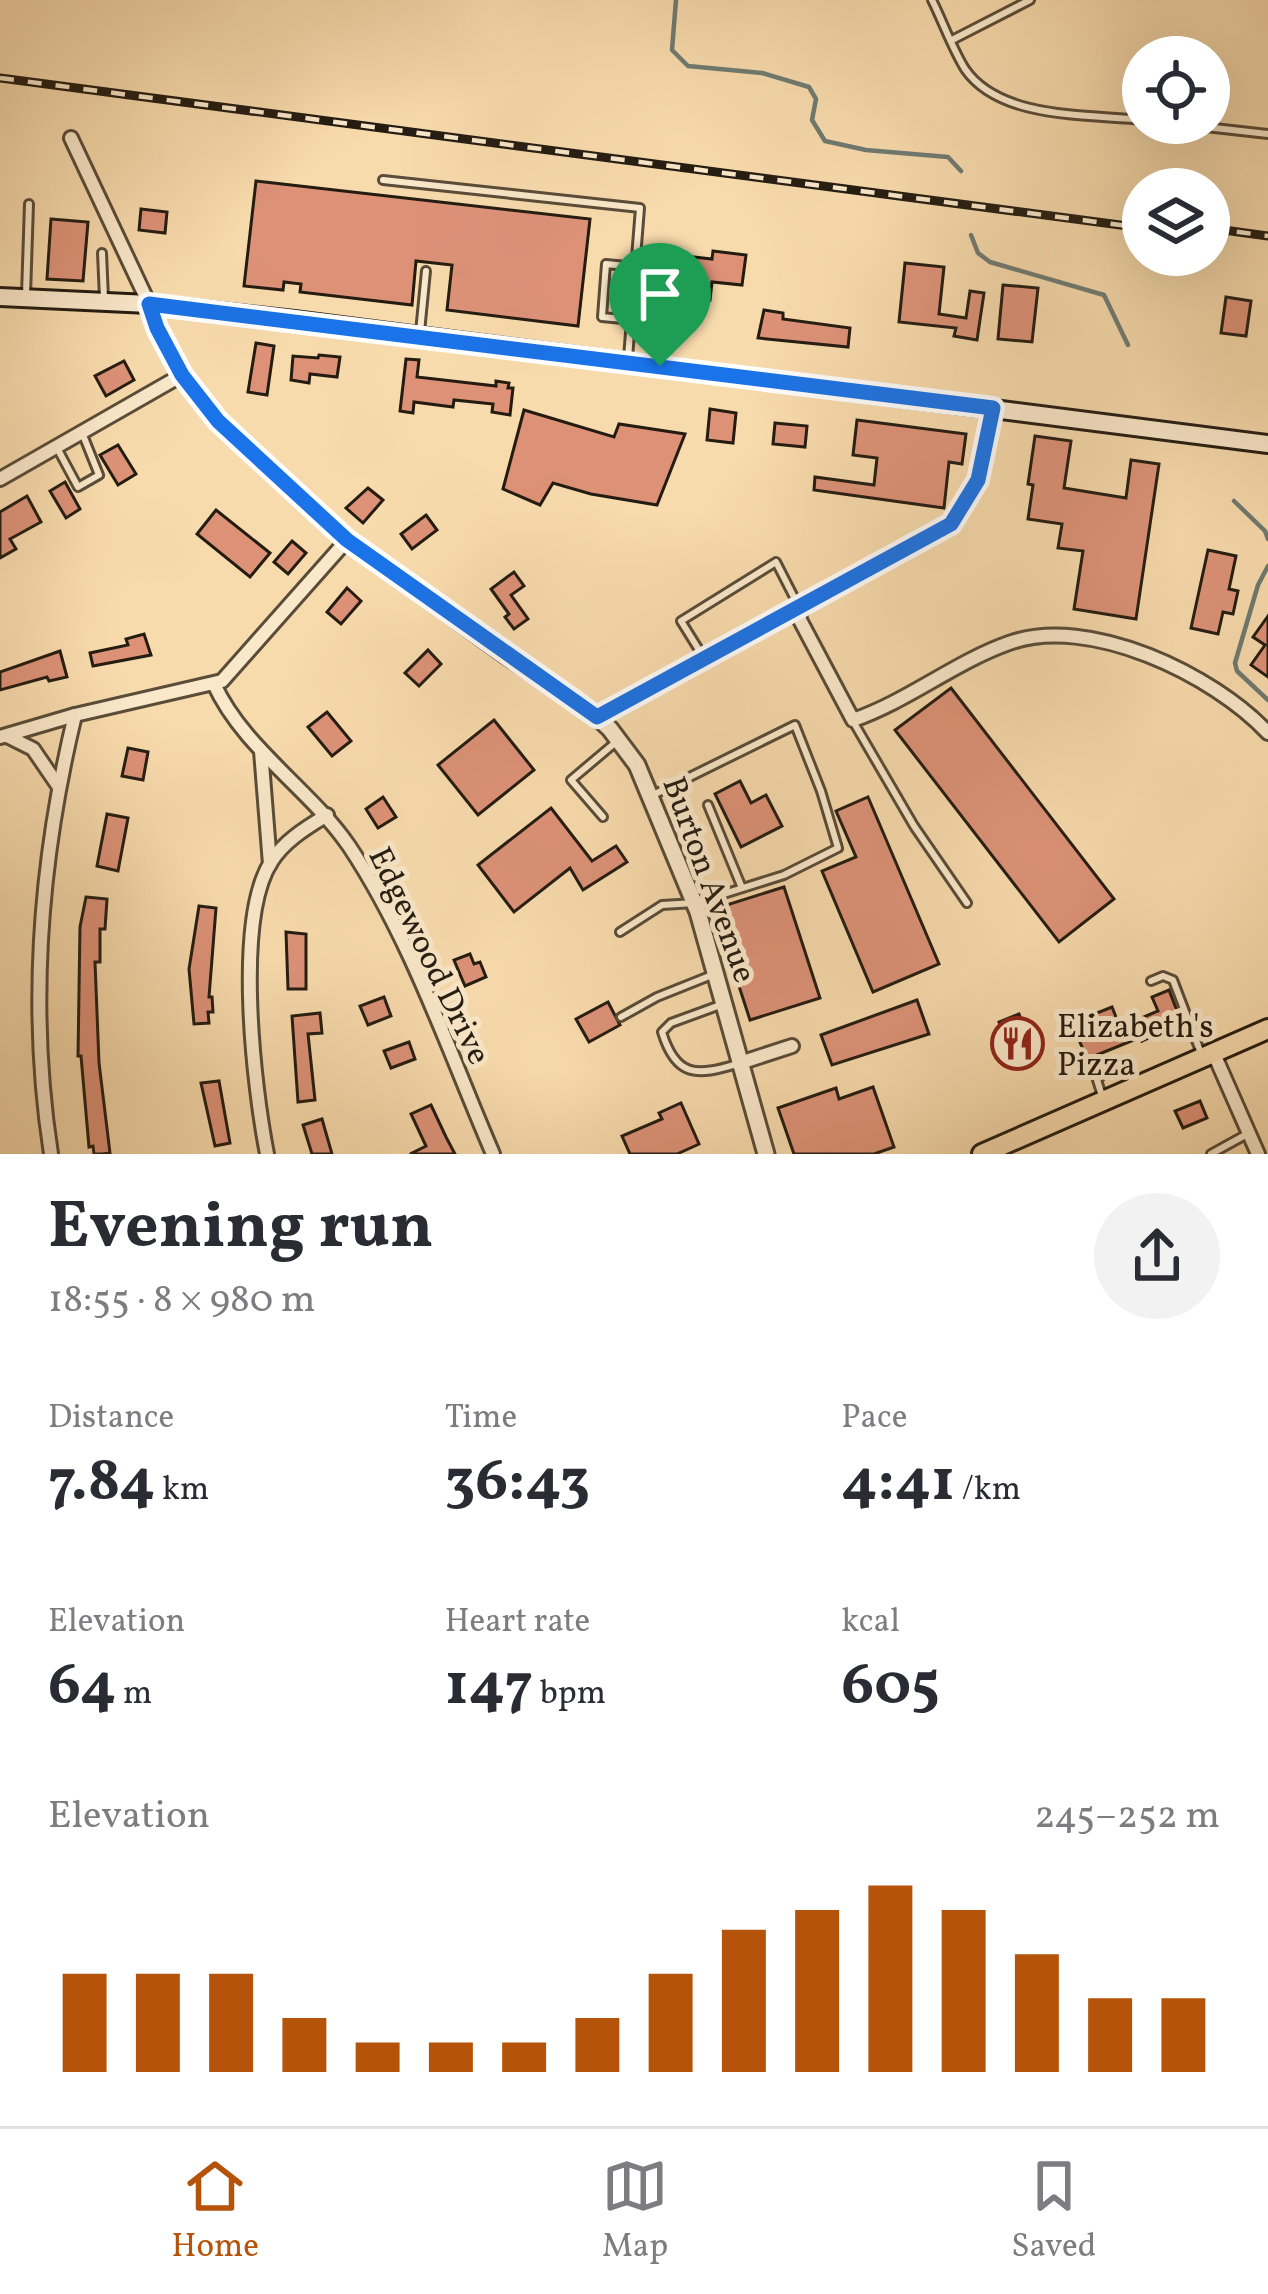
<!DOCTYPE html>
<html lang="en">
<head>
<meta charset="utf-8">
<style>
  body { margin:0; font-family:Vollkorn,serif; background:#f2f2f3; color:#2b2b33; height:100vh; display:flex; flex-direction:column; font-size:45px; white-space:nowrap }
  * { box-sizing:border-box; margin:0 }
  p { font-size:39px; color:#7c7c81 }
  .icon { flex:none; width:66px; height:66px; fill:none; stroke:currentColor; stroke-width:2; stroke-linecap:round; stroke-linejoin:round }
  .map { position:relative; height:1154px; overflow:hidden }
  .side { display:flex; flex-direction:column; background:#fff; flex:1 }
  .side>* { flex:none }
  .buttons { position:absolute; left:1122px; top:36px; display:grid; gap:24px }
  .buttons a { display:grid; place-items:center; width:108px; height:108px; border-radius:50%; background:#fff; box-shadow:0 12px 48px #0002; font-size:60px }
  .pin { position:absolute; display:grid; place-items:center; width:102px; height:102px; color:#fff; margin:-123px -51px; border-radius:50% 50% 50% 0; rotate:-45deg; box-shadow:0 0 12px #0007 }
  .pin .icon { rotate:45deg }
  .round { display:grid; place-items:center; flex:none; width:126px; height:126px; border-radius:63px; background:#f2f2f3 }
  .summary { display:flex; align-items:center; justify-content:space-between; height:204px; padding:0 48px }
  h1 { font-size:66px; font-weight:700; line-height:90px }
  .stats { display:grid; grid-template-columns:repeat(3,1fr); gap:18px; height:204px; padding:12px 48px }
  .stats div { display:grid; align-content:center }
  .stats b { font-size:60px; font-weight:700 }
  .stats small { font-size:33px; font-weight:400 }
  .stats p { font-size:33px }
  .chart { height:336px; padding:24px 48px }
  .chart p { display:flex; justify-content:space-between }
  .chart svg { width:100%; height:216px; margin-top:12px; stroke:#b45309; stroke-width:6 }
  .tabs { display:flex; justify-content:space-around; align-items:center; height:168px; border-top:3px solid #e1e1e2; background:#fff; font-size:33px; color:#7c7c81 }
  .tabs a { display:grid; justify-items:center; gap:6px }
  .tabs .selected { color:#b45309 }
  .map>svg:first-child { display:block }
</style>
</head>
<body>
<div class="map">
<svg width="1268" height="1154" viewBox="0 0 1268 1154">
  <rect width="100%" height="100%" fill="#f8dbad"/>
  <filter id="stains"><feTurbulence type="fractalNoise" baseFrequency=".00167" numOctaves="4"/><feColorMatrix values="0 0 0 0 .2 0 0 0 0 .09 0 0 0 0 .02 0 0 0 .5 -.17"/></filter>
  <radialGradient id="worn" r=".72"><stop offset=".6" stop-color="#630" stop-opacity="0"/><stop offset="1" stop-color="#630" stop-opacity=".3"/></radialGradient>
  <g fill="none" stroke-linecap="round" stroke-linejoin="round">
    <!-- stream -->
    <g stroke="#6e7a72" stroke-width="4.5">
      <path d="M676 0 672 50 688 66 762 73 809 87 816 99 812 120 825 141 866 150 948 157 961 171"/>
      <path d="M971 235 978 253 990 262 1104 295 1128 345"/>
      <path d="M1234 501 1265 531 1268 539"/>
      <path d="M1268 566 1258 585 1235 663 1237 671 1268 700"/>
    </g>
  </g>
  <!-- building -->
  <g fill="#dd9278" stroke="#241c11" stroke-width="3">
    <path d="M256 181 590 219 578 326 447 310 452 265 416 261 412 305 300 292 301 284 284 282 283 290 244 286Z"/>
    <path d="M141 209 167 212 165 233 139 230Z"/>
    <path d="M51 219 88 222 83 281 47 279Z"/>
    <path d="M713 251 746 255 742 285 712 282 710 300 671 295 676 255 712 259Z"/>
    <path d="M905 263 944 267 939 314 966 318 970 291 984 293 977 340 954 336 956 328 899 322Z"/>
    <path d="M1003 285 1038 288 1032 342 998 339Z"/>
    <path d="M1226 297 1251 301 1246 336 1221 333Z"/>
    <path d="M764 310 783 313V319L850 328 848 347 758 338Z"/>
    <path d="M256 343 274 346 267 395 248 392Z"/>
    <path d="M319 355 340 357 337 377 310 374 309 383 291 380 293 356 318 358Z"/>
    <path d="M406 359 419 360 417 377 496 386V381L509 383 508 388H513L510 415 492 412 493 404 454 400 453 407 414 402 413 413 400 411Z"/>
    <path d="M124 361 134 380 106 396 95 376Z"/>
    <path d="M710 409 736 413 733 443 707 440Z"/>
    <path d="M524 410 614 437 619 424 685 434 657 505 591 494 553 483 540 505 503 489Z"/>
    <path d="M857 420 966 434 962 464 949 462 944 508 814 490 815 477 874 485 877 458 853 455Z"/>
    <path d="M775 423 807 426 805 447 773 444Z"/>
    <path d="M1035 436 1071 441 1064 488 1126 498 1131 460 1159 464 1136 619 1074 609 1083 551 1058 548 1062 524 1028 519 1033 485 1028 484Z"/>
    <path d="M118 445 136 474 118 485 100 455Z"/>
    <path d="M65 482 80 509 66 518 50 491Z"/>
    <path d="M368 488 383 500 363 523 346 508Z"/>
    <path d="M27 496 41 522 10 539 16 549 0 558V512Z"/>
    <path d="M216 510 270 553 250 577 197 534Z"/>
    <path d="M426 515 437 530 412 549 401 534Z"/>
    <path d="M292 541 306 553 288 574 274 562Z"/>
    <path d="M1208 550 1236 556 1229 589 1238 591 1233 614 1223 612 1218 634 1191 628Z"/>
    <path d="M514 572 524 586 511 595 528 619 514 629 505 617 509 614 491 589Z"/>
    <path d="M347 588 361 601 341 624 327 612Z"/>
    <path d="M1268 616V677L1251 665 1265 645 1253 637Z"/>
    <path d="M144 634 151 655 93 666 90 653 128 645 126 639Z"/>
    <path d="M428 650 441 664 419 686 405 673Z"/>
    <path d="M60 651 67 677 49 681 47 677 0 690V672Z"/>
    <path d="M951 688 1114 899 1059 942 895 730Z"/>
    <path d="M327 712 351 741 332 756 308 727Z"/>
    <path d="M494 720 534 770 478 815 438 765Z"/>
    <path d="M128 748 148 752 143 780 122 776Z"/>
    <path d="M740 781 751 803 766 795 782 826 741 847 715 794Z"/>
    <path d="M383 797 396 817 378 828 366 809Z"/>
    <path d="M868 797 939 964 873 992 822 871 856 857 836 811Z"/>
    <path d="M551 808 592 861 616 846 627 862 583 890 570 868 514 912 478 865Z"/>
    <path d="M107 814 128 818 118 871 97 866Z"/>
    <path d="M784 887 820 998 750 1020 714 909Z"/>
    <path d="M86 897 107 899 105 929H100V962H95L99 1063 110 1153 102 1154H94L93 1146 89 1147 81 1056H78L80 927Z"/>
    <path d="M199 906 216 908 209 997H212L213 1012H208L209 1023 194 1024 189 969Z"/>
    <path d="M286 932 306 934V989H288Z"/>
    <path d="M470 954 474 964 480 962 486 977 465 986 454 960Z"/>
    <path d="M1169 990 1179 1016 1154 1027 1157 1034 1142 1041 1141 1037 1087 1059 1072 1023 1112 1007 1120 1027 1158 1011 1152 997Z"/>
    <path d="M384 997 391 1016 368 1025 360 1006Z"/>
    <path d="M917 1000 929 1034 832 1065 821 1035Z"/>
    <path d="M608 1002 620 1025 589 1042 576 1019Z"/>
    <path d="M320 1013 322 1033 308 1034 315 1100 298 1102 292 1016Z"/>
    <path d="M1019 1014 1037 1060 1017 1068 999 1022Z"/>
    <path d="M409 1042 415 1059 391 1068 384 1051Z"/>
    <path d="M219 1081 230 1143 215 1146 201 1083Z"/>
    <path d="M873 1087 894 1147 874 1154H794L778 1108 836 1088 839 1099Z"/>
    <path d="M1200 1101 1207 1118 1183 1128 1175 1111Z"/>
    <path d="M681 1103 699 1144 677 1154H630L622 1136 662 1119 659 1113Z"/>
    <path d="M431 1105 446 1137 455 1154H410L426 1146 411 1114Z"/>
    <path d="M322 1119 332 1154H312L303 1125Z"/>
  </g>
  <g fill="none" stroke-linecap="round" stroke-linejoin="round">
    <defs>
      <g id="service">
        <path d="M932 0C943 22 952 48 965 69 1000 120 1089 114 1143 120"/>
        <path d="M952 40 1030 0"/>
        <path d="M1170 123 1268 134"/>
        <path d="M383 180 640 208 628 358"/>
        <path d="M102 253 104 298"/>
        <path d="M26 295 29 204"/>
        <path d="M633 320 602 317 606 264 636 267"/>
        <path d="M420 332 426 271"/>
        <path d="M56 446 78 487 99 475 83 435"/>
        <path d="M704 658 681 621 776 562 799 607"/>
        <path d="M854 723 914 826 967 903"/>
        <path d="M708 805 742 888"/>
        <path d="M603 817 571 780 616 742"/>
        <path d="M620 932 662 905 695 903 784 875 838 848 821 791 795 725 653 795"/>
        <path d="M1151 981 1163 976 1173 980 1202 1056"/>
        <path d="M723 1004 671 1023 662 1032C676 1078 697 1076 737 1064"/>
        <path d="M621 1017 657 997 712 975"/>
        <path d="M1103 1099 1097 1080 1103 1074 1126 1069 1136 1084"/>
        <path d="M1211 1154 1249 1133"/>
      </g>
      <g id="minor">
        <path d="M71 138 149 304"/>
        <path d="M0 479 182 375"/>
        <path d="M799 607 800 620 853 720C908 701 955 662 1009 643 1089 614 1214 675 1268 733"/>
        <path d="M214 684C244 749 309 788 349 846 411 939 449 1052 493 1154"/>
        <path d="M597 717 951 524 978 480 993 408"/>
        <path d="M7 736 33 749 59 787"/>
        <path d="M0 737 75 715 222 681 347 540"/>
        <path d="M261 751 270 864"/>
        <path d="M1214 1054 1258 1154"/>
        <path d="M740 1063 792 1046"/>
        <path d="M51 1154C28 1006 40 860 75 715"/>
        <path d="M267 1154C254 1088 234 920 271 862 284 841 306 828 327 815"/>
      </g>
      <path id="tertiary" d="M149 304 157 328 182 375 218 421 347 540 506 655 591 711 610 729 637 765 698 912 766 1154"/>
      <path id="secondary" d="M0 297 149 304 294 320 1268 444"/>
      <path id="primary" d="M982 1154 1268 1029"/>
    </defs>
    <!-- service casing -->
    <use href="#service" stroke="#594c38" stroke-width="12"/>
    <!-- minor casing -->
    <use href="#minor" stroke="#594c38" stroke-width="18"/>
    <!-- tertiary casing -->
    <use href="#tertiary" stroke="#594c38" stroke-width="21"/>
    <!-- secondary casing -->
    <use href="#secondary" stroke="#241c11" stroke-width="22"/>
    <!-- primary casing -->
    <use href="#primary" stroke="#241c11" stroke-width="24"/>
    <!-- service -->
    <use href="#service" stroke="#fae8ca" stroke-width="6"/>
    <!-- minor -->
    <use href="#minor" stroke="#fae8ca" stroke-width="12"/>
    <!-- tertiary -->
    <use href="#tertiary" stroke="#fae8ca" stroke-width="15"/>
    <!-- secondary -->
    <use href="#secondary" stroke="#fae8ca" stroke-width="16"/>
    <!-- primary -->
    <use href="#primary" stroke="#f8dbad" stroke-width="18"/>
    <defs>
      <g id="rail">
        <path d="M0 78 1143 228"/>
        <path d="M1209 228 1268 236"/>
      </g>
    </defs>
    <!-- rail casing -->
    <use href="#rail" stroke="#241c11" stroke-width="9"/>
    <!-- rail -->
    <use href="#rail" stroke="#fae8ca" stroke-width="4.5" stroke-dasharray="14" stroke-linecap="butt"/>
  </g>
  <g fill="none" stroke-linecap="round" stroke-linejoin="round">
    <defs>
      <path id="route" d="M149 304 993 408 978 480 951 524 597 717 347 540 218 421 182 375 157 328Z"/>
    </defs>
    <!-- route casing -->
    <use href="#route" stroke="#fff" stroke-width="24"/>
    <!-- route -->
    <use href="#route" stroke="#1a73e8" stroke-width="15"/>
  </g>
  <!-- icons -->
  <defs>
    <symbol id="restaurant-ring" viewBox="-11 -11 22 22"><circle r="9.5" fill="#fae8ca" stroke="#8f2418" stroke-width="1.5"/><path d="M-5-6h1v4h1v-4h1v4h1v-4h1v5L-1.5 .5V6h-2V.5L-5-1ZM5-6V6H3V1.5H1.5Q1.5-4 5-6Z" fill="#8f2418"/></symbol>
  </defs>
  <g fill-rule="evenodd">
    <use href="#restaurant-ring" x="988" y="1014" width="59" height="59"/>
  </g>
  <g text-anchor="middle" stroke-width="10" stroke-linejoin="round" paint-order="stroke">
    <!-- street labels -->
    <g font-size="33" fill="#241c11" stroke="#fae8ca">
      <text transform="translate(711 879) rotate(70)" y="12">Burton Avenue</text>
      <text transform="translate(431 955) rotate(64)" y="12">Edgewood Drive</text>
    </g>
    <!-- poi labels -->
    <g font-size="33" fill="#241c11" stroke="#fae8ca" text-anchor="start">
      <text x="1057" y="1037">Elizabeth's<tspan x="1057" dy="38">Pizza</tspan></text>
    </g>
  </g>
  <rect width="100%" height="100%" filter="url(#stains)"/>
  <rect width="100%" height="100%" fill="url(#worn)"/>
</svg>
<div class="buttons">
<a><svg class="icon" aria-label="locate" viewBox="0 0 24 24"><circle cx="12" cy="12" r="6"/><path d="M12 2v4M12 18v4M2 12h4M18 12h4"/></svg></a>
<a><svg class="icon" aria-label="layers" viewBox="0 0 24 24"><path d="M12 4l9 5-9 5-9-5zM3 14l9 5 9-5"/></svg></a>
</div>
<div class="pin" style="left:660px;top:366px;background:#1e9e55"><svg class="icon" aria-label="arrive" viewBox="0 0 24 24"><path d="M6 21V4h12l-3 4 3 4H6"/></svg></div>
</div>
<section class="side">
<div class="summary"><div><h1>Evening run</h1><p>18:55 · 8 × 980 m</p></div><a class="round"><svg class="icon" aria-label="share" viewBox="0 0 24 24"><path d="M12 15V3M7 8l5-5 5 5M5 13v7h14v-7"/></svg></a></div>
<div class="stats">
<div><p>Distance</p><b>7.84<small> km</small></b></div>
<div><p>Time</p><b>36:43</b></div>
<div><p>Pace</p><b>4:41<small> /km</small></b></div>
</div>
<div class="stats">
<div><p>Elevation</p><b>64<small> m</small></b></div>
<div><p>Heart rate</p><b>147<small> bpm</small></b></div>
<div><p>kcal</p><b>605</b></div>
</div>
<div class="chart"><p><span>Elevation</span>245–252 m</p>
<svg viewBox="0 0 160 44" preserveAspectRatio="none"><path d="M5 44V24M15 44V24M25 44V24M35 44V33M45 44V38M55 44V38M65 44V38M75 44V33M85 44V24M95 44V15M105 44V11M115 44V6M125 44V11M135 44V20M145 44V29M155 44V29"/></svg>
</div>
</section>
<nav class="tabs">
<a class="selected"><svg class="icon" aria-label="home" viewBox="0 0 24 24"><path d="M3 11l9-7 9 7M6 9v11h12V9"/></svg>Home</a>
<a><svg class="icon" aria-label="map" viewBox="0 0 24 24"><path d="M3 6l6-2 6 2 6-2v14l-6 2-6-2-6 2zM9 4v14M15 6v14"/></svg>Map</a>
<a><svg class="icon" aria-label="saved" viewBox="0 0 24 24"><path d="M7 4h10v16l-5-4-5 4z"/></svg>Saved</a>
</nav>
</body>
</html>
